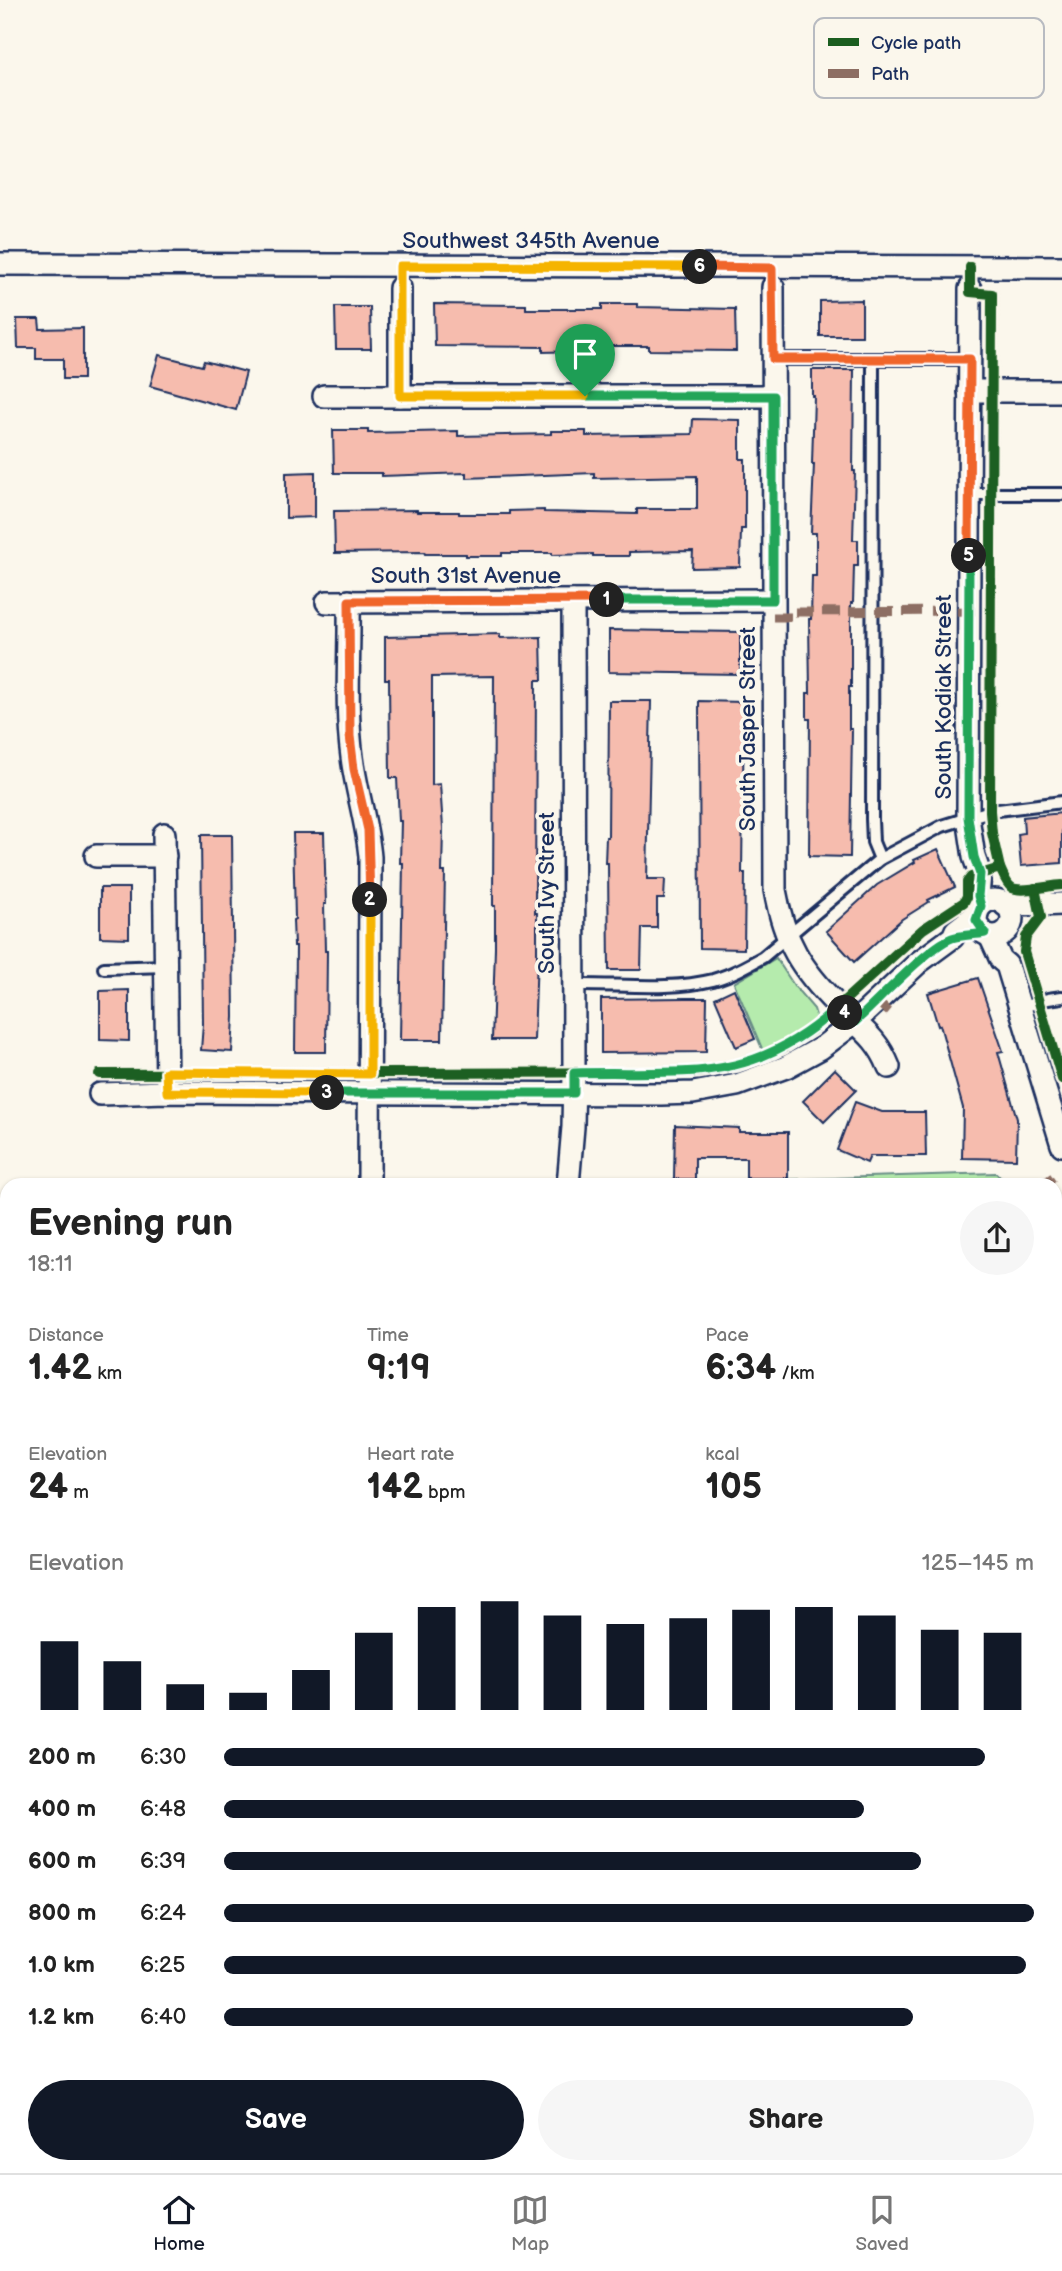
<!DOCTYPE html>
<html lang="en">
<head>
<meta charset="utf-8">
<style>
  body { margin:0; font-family:"Balsamiq Sans",sans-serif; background:#f6f6f6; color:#222; height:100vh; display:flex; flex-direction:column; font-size:26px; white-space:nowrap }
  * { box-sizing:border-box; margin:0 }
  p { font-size:23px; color:#767676 }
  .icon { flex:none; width:38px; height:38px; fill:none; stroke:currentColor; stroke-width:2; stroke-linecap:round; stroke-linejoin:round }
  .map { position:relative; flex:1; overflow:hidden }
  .details { position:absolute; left:0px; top:1178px; width:1062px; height:996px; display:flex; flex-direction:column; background:#fff; border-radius:21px 21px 0 0; box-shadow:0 2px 5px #0004 }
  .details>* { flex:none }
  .pin { position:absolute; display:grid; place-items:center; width:60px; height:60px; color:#fff; margin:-72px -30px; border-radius:50% 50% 50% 0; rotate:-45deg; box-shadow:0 0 7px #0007 }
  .pin .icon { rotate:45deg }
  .km { position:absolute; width:35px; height:35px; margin:-18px; border-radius:50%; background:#222; color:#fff; font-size:19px; line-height:35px; text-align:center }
  .round { display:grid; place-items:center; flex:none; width:74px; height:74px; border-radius:37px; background:#f6f6f6 }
  .summary { display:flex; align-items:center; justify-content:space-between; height:119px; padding:0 28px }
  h1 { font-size:38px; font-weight:600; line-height:52px }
  .figures { display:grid; grid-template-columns:repeat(3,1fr); gap:10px; height:119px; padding:7px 28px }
  .figures div { display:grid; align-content:center }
  .figures b { font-size:35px; font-weight:600 }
  .figures small { font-size:19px; font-weight:400 }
  .figures p { font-size:19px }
  .chart { height:196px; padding:14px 28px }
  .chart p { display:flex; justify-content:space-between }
  .chart svg { width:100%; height:126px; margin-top:7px; stroke:#111827; stroke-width:6 }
  .action { display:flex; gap:14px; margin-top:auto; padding:14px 28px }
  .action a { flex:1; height:80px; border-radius:42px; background:#111827; color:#fff; font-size:28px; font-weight:600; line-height:80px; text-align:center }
  .action a+a { background:#f6f6f6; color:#222 }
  ul { padding:0 28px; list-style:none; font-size:23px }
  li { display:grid; grid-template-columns:112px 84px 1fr; align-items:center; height:52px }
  li i { height:18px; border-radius:9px; background:#111827 }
  .tab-bar { display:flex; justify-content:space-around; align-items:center; height:98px; border-top:2px solid #e0e0e0; background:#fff; font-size:19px; color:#767676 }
  .tab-bar a { display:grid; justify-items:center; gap:4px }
  .tab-bar .active { color:#111827 }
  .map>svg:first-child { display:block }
</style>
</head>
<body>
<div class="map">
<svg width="1062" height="2173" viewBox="0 0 1062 2173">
  <rect width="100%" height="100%" fill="#fbf7ec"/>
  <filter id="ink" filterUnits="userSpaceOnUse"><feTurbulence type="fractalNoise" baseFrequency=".0143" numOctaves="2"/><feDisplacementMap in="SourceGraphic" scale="14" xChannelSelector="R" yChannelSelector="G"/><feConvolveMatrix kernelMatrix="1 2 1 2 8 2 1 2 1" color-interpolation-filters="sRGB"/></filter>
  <g filter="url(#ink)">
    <!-- green -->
    <g fill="#b5ebad" stroke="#688d86" stroke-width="2">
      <path d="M776 958 795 987 814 1009 817 1019 784 1041 763 1051 734 983Z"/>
      <path d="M996 1173 1008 1185H675L676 1183Z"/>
      <path d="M1055 1233 1062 1536V1818H1055Z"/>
      <rect x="0" y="1529" width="7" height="285"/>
      <path d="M1062 1940V2115L1055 2117V1945Z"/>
      <path d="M597 2167H630L633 2173H597Z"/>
    </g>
    <!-- building -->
    <g fill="#f6bcae" stroke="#1b2f5e" stroke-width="2">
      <path d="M862 300V336H820V301Z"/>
      <path d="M434 304 526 305V309H602V304H637V307L735 309 736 351 649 350V346H578L579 351 543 352V347L435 346Z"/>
      <path d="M335 307H370L371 349H336Z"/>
      <path d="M17 319H39L40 329 83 328V379H63V359H36V348H18Z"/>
      <path d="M159 355 202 366 204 361 246 372 236 410 150 386Z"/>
      <path d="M812 370H854L853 471H855L853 540H858V566H854L853 603H851V687H849V729H852L850 857 809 856 810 719H807V693H810L809 619H811L812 576H816V533H811L814 464H812L814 396H812Z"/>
      <path d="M693 419 740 420V459H745V529H741L740 567 692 568 693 551 629 552V556H593V554L552 555V553H502V556H466V554H425L424 552 335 553 334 511 417 510V512H459V514H509V511L544 510V512L637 514V509H697V476L594 478V473L466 478V473L382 476V473H334L333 430H368V433L458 431V436L551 434V431H586V436L692 434Z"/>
      <path d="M315 472V517L286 518V473Z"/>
      <path d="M609 630 740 632V674L609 672Z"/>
      <path d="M500 634V638L541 637 542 680H536L535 913H537V956L534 1040H492L495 948V906H493L494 676 432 677V785L440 784 443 828 442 872H445L442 1040H400L403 863H400L401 821H399L397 778H390L389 679H385V637Z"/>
      <path d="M609 701H651L647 879H665L664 899H657V928H642L641 970H609L608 863H605L606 837H608Z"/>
      <path d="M699 701 744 702 742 873H745L744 949 700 948Z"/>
      <path d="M1062 813V863L1021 866 1018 834 1024 833 1023 817Z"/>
      <path d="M293 833H324L326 904H324L325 951H327L326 1052H295L296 946H294L293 920 295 919Z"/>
      <path d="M201 835H232L234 1017 232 1052 201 1050 203 1024Z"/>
      <path d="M938 849 955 887 928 900 929 902 902 919 854 962 826 931 877 885 915 862 914 860Z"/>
      <path d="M100 888H129V938L100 937Z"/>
      <path d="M978 978 1003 1051 998 1052 1017 1119 1016 1159 962 1158 963 1108 940 1025 938 1026 928 993Z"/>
      <path d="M734 989 755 1039 736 1047 715 998Z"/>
      <path d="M129 990V1041L100 1040V991Z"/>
      <path d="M686 998H707L706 1052 601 1053V999Z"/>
      <path d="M835 1069 856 1090 824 1122 803 1101Z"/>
      <path d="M855 1102 882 1112H925L926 1156H870L867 1163 837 1150Z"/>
      <path d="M675 1125 739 1128V1132H788V1178H746V1158H695V1179H674Z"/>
    </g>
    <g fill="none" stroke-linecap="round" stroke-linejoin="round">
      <defs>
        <g id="service">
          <path d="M773 359H970"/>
          <path d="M873 359 872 819 873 842 880 859"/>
          <path d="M969 494H1062"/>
          <path d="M104 968 166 966"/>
          <path d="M573 985C619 984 669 991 713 980 731 975 747 966 763 957L880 859 942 826 990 811 1062 802"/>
          <path d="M1020 1008 1048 999 1062 997"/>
          <path d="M763 2166V2173"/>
        </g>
        <g id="minor">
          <path d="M0 264 1062 267"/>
          <path d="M773 287 775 890C784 942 801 969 838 1006 860 1028 877 1037 889 1067"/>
          <path d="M400 288V396"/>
          <path d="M970 289 968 817 974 857 980 874 978 896 981 906"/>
          <path d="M969 391H1062"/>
          <path d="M324 396H773"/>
          <path d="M349 601C350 653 345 705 352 757 356 790 367 822 370 857L369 1185"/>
          <path d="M327 602 773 600"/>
          <path d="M164 834 167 1092"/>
          <path d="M96 856H165"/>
          <circle cx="994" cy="918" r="18"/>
          <path d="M1005 905C1025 904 1042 905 1062 904"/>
          <path d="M990 936 1001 960 1007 965 1062 1145"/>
          <path d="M100 1094 167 1092 661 1094 693 1093 737 1085 786 1067 821 1048 855 1022 919 962 953 937 956 930 977 914"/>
          <path d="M568 1185 573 1127 574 1073 573 601"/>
          <path d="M0 1843H7"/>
          <path d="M1055 1916 1062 1911"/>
          <path d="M0 2097 7 2108"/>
          <path d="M43 2166 47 2173"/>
          <path d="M654 2166 656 2173"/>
          <path d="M145 2173 148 2166"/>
          <path d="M370 2173V2166"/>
          <path d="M861 2173 862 2166"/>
        </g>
      </defs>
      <!-- service casing -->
      <use href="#service" stroke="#1b2f5e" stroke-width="16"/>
      <!-- minor casing -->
      <use href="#minor" stroke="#1b2f5e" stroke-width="26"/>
      <!-- service -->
      <use href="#service" stroke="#fbf7ec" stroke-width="10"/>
      <!-- minor -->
      <use href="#minor" stroke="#fbf7ec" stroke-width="21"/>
      <!-- quiet -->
      <g stroke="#8d6e63" stroke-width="9" stroke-dasharray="18 9" stroke-linecap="butt">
        <path d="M773 617H792V612L990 611"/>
        <path d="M882 1006 889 1012"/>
        <path d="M1042 1185 1053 1177"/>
        <path d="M1055 1216H1058"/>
      </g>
      <defs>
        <g id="cycleway">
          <path d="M970 267V292L992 294 990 811 992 833 1000 868"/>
          <path d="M1035 888 1041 917 1026 937 1024 952 1062 1079"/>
          <path d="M99 1074 698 1072 738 1065 767 1055 783 1048 812 1030 923 929 964 902 967 896V882L971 877 1000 868C1003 874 1006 883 1011 887 1020 894 1050 885 1062 885"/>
        </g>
      </defs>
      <!-- cycleway casing -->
      <use href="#cycleway" stroke="#fbf7ec" stroke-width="15"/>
      <!-- cycleway -->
      <use href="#cycleway" stroke="#1b5e20" stroke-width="10"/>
    </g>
  </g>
  <g fill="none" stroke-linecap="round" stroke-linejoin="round" filter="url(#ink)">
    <defs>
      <path id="split-1" d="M585 396H773V600H607"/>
      <path id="split-2" d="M370 900 368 830 354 769 350 736 349 601 607 600"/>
      <path id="split-3" d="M327 1093 167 1092 166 1072 370 1074V900"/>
      <path id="split-4" d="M327 1093H574V1073C682 1070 751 1087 838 1007L845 1013"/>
      <path id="split-5" d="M845 1013 855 1022C877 1002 928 947 952 938 961 935 975 935 985 933L976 920 981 906 978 896 980 874 974 857 968 817 969 556"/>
      <path id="split-6" d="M700 267 772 268 773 359H970L969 556"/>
      <path id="split-7" d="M585 396H400V266L700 267"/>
    </defs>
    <!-- split-1 casing -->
    <use href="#split-1" stroke="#fff" stroke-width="14"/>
    <!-- split-2 casing -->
    <use href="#split-2" stroke="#fff" stroke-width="14"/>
    <!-- split-3 casing -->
    <use href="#split-3" stroke="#fff" stroke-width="14"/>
    <!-- split-4 casing -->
    <use href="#split-4" stroke="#fff" stroke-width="14"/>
    <!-- split-5 casing -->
    <use href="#split-5" stroke="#fff" stroke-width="14"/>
    <!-- split-6 casing -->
    <use href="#split-6" stroke="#fff" stroke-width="14"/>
    <!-- split-7 casing -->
    <use href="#split-7" stroke="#fff" stroke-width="14"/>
    <!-- split-1 -->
    <use href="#split-1" stroke="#22a559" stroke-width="9"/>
    <!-- split-2 -->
    <use href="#split-2" stroke="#f0652b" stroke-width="9"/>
    <!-- split-3 -->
    <use href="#split-3" stroke="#f5b400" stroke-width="9"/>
    <!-- split-4 -->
    <use href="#split-4" stroke="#22a559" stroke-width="9"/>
    <!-- split-5 -->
    <use href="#split-5" stroke="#22a559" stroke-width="9"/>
    <!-- split-6 -->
    <use href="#split-6" stroke="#f0652b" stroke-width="9"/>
    <!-- split-7 -->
    <use href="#split-7" stroke="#f5b400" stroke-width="9"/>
  </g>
  <g text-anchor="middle" stroke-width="7" stroke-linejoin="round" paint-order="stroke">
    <!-- street labels -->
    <g font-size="23" fill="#1b2f5e" stroke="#fbf7ec">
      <text x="531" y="248">Southwest 345th Avenue</text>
      <text x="466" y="583">South 31st Avenue</text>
      <text transform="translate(943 697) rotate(-90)" y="8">South Kodiak Street</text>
      <text transform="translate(747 729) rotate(-90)" y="8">South Jasper Street</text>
      <text transform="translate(546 893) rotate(-90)" y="8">South Ivy Street</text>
    </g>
  </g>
  <!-- legend -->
  <rect x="814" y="18" width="230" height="80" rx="10" fill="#fbf7ec" stroke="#b8bbc1" stroke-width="2"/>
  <rect x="828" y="38" width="31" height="8" fill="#1b5e20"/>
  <rect x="828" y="69" width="31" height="9" fill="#8d6e63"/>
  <g font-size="19" fill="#1b2f5e">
    <text x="871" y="49">Cycle path</text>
    <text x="871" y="80">Path</text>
  </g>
</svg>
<div class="pin" style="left:585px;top:396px;background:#1e9e55"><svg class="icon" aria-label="arrive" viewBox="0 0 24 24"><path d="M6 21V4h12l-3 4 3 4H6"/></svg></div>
<b class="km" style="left:607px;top:600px">1</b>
<b class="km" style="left:370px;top:900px">2</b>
<b class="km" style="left:327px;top:1093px">3</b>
<b class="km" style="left:845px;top:1013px">4</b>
<b class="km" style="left:969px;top:556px">5</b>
<b class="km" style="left:700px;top:267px">6</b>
<section class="details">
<div class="summary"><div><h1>Evening run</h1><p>18:11</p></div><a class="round"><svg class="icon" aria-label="share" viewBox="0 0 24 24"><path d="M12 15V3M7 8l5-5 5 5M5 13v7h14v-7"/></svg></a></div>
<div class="figures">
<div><p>Distance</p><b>1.42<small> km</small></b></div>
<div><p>Time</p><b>9:19</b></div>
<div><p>Pace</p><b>6:34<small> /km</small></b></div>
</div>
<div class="figures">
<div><p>Elevation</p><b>24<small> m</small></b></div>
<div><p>Heart rate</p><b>142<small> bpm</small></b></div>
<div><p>kcal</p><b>105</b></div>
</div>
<div class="chart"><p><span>Elevation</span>125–145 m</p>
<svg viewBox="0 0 160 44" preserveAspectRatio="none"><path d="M5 44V20M15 44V27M25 44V35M35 44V38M45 44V30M55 44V17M65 44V8M75 44V6M85 44V11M95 44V14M105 44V12M115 44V9M125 44V8M135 44V11M145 44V16M155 44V17"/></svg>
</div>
<ul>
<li><b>200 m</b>6:30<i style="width:94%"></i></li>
<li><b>400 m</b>6:48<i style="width:79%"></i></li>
<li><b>600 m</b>6:39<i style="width:86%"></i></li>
<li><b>800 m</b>6:24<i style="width:100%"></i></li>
<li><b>1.0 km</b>6:25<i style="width:99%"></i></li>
<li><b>1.2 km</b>6:40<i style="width:85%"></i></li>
</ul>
<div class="action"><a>Save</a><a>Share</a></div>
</section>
</div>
<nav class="tab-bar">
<a class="active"><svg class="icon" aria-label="home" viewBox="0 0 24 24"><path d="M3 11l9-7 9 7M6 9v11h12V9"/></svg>Home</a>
<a><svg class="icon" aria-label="map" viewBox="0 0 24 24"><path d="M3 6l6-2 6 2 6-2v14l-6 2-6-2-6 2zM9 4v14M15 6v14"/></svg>Map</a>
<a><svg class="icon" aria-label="saved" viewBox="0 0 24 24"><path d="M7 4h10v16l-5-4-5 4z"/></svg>Saved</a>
</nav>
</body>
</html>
